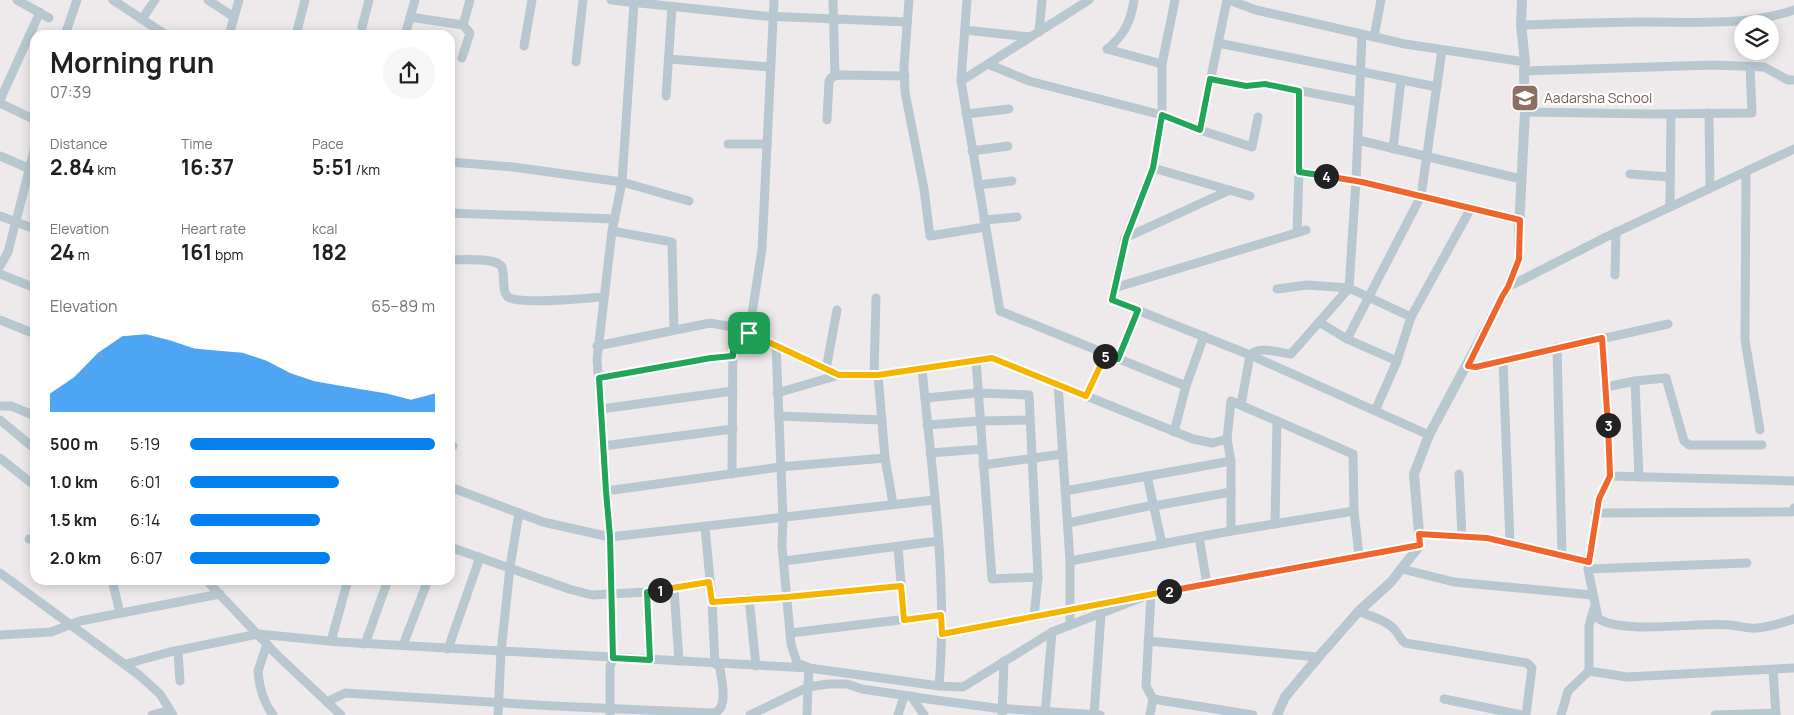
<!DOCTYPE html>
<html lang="en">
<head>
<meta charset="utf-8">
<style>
  body { margin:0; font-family:Manrope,sans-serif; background:#f6f6f6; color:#202124; height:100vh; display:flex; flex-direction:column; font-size:19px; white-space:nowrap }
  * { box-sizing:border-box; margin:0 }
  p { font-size:16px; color:#757577 }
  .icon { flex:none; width:28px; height:28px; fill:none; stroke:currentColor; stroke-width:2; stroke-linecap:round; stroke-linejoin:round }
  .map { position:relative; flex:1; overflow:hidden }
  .panel { position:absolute; left:30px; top:30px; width:425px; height:555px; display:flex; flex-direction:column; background:#fff; border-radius:15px; box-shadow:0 2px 12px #0003 }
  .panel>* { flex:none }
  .tools { position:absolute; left:1734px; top:15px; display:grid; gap:10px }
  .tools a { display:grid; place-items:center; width:45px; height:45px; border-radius:50%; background:#fff; box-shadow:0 2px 12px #0003; font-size:25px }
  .pin { position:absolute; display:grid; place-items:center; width:42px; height:42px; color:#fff; margin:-21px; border-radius:10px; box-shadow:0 2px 8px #0006 }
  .km { position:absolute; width:25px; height:25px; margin:-12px; border-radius:50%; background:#222; color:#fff; font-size:14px; line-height:25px; text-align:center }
  .round { display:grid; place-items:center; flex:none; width:52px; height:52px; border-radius:26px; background:#f6f6f6 }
  .head { display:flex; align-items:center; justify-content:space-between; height:85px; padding:0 20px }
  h1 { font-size:28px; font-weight:700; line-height:38px }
  .figures { display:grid; grid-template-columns:repeat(3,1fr); gap:8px; height:85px; padding:5px 20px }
  .figures div { display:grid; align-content:center }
  .figures b { font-size:21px; font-weight:700 }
  .figures small { font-size:14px; font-weight:400 }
  .figures p { font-size:14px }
  .chart { height:140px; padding:10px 20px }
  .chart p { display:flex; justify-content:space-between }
  .chart svg { width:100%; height:90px; margin-top:5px; fill:#0380f0; opacity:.7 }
  ul { padding:0 20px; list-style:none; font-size:16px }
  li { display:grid; grid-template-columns:80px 60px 1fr; align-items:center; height:38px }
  li i { height:12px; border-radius:6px; background:#0380f0 }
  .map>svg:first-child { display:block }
</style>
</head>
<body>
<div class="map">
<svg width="1794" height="715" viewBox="0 0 1794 715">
  <rect width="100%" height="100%" fill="#eeeaeb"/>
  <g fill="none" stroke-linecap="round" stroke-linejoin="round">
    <!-- minor -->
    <g stroke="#b9c8d0" stroke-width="9">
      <path d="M17 0 49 18"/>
      <path d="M113 0 166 35"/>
      <path d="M208 0 234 17"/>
      <path d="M611 0 764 16 907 22"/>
      <path d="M833 0 835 76"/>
      <path d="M909 0 904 66 905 92 924 189 930 236 985 227"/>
      <path d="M967 0 961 81 1000 311 1186 386"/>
      <path d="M1175 0 1162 64V115L1153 168 1125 238 1112 300 1250 355 1429 435"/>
      <path d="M1229 0 1256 10 1405 44 1525 62"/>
      <path d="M410 17 463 25 470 33 462 58"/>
      <path d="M142 19 155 0"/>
      <path d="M463 25 470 0"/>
      <path d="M1521 25C1563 24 1605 22 1647 22 1695 22 1748 26 1794 10"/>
      <path d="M362 27 369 0"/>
      <path d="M965 30 1030 37"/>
      <path d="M1039 32 1042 0"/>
      <path d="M65 35 77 0"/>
      <path d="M229 35 239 0"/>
      <path d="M296 35 305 0"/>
      <path d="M405 35 415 0"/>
      <path d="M1374 37 1381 0"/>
      <path d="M1218 43 1437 87"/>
      <path d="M524 46 532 0"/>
      <path d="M1107 49C1124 36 1131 21 1134 0"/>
      <path d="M1107 49 1162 64"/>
      <path d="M669 59 770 67"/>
      <path d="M576 62 583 0"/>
      <path d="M988 64 1029 81 1162 115 1200 130 1252 147 1258 117"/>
      <path d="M1524 71 1713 65 1764 67 1788 80H1794"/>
      <path d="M1210 79 1246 86 1265 84 1359 102"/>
      <path d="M961 81 1089 0"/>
      <path d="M666 96 672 7"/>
      <path d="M0 100 40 12"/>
      <path d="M0 103 35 120"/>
      <path d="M1525 112 1653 114 1752 113 1750 66"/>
      <path d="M1709 113 1710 188"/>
      <path d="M966 114 1009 109"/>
      <path d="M827 120 829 81 832 77 838 75 905 76"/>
      <path d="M1200 130 1227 0"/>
      <path d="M1358 140 1521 179"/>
      <path d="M728 144H767"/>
      <path d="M1393 149 1401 80"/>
      <path d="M972 151 1008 146"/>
      <path d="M0 156 35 171"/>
      <path d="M450 162 513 167 622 182 689 201"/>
      <path d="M1153 168 1250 196"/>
      <path d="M1299 172 1362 182 1520 220"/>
      <path d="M1746 172 1745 340 1760 430"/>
      <path d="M1630 174 1669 177"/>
      <path d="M978 185 1012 181"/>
      <path d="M1670 207 1671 114"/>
      <path d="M450 213 615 219"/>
      <path d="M0 216 35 229"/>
      <path d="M984 220 1017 217"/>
      <path d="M612 231 672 242 674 330"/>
      <path d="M1297 233 1299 172V91"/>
      <path d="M1125 238 1230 190"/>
      <path d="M450 260C461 260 496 257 502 267 504 273 503 280 504 286 504 290 505 294 508 297 520 305 586 298 604 297"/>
      <path d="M0 266 8 252 35 147"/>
      <path d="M0 274 35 288"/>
      <path d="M1615 275 1616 232"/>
      <path d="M1508 287 1606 237 1794 149"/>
      <path d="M1114 288 1306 230"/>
      <path d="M1277 289 1307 285 1349 288 1411 317"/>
      <path d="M0 320 35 334"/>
      <path d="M1319 322 1347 339 1397 361"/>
      <path d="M749 333 762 249 774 0"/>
      <path d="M1602 338 1606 387 1610 476 1599 499 1589 559 1588 569 1598 618C1619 635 1700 622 1730 625 1739 626 1747 629 1757 628 1770 627 1782 623 1794 619"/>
      <path d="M1347 339 1421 196 1442 50"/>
      <path d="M776 345 783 518 782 546 791 644 797 663 807 667"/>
      <path d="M597 346 710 323 733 327 749 333 839 375"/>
      <path d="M1557 347 1562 555"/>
      <path d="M1118 359 1138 310"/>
      <path d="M976 360 992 579 1038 577"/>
      <path d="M1503 361 1510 543"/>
      <path d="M1468 366 1476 367 1668 324"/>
      <path d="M826 369 837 310"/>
      <path d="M922 369C932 472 948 582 939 686"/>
      <path d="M874 375 876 298"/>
      <path d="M878 375 885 458 893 504"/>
      <path d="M599 378 711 358 733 356"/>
      <path d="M1635 381 1639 477"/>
      <path d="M1058 384 1070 561V625"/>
      <path d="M1606 387 1635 381 1666 378 1684 441 1689 445H1762"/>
      <path d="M777 393 839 375H878L992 358 1193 439 1213 443 1227 439"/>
      <path d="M1086 396 1106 354"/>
      <path d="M925 398 978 393 1029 395 1038 577 1034 617"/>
      <path d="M1241 405 1250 355C1261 345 1278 353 1291 354L1349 288 1356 181 1362 34"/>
      <path d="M0 406H11L35 416"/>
      <path d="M601 409 733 391"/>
      <path d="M1375 411 1397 361 1411 317 1471 208"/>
      <path d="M778 416 882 420"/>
      <path d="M0 420 35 449"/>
      <path d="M927 425 980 421 1030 420"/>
      <path d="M1174 432 1186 386 1204 336"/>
      <path d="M450 444 453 446"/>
      <path d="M603 446 733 429"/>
      <path d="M930 453 982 449"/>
      <path d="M0 458 35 486"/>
      <path d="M983 465 1063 454"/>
      <path d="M732 474 733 327"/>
      <path d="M1459 474 1462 536"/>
      <path d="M1147 476 1162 544"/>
      <path d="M1610 476 1794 481"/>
      <path d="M450 487 543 522 610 537 934 500"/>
      <path d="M606 491 780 467 885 458"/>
      <path d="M1065 491 1231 461"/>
      <path d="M1154 506 1231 492"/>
      <path d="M1595 513 1792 512 1794 508"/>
      <path d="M1068 523 1153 505"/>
      <path d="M1275 524 1277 421"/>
      <path d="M705 527 712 601 715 664"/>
      <path d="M1231 531V461L1227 439 1231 401 1353 454 1354 511 1359 556"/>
      <path d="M1419 534 1487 538 1589 562"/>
      <path d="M1199 537 1207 584"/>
      <path d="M29 539 35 538"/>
      <path d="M450 547 569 589 592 595 647 592 709 582"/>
      <path d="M898 547 904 620"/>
      <path d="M784 561 938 541"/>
      <path d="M1070 561 1231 531 1354 511"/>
      <path d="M1402 569 1454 582 1592 595"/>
      <path d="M1588 569 1747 563"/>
      <path d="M0 573 139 675 160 694 173 715"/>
      <path d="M59 580H60"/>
      <path d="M112 580 120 613"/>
      <path d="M206 580 277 655 341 715"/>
      <path d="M674 589 679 661"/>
      <path d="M647 592 650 660"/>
      <path d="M1147 595 1151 594 1146 686 1153 699 1150 715"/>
      <path d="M749 598 756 666"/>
      <path d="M712 601 787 597 901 586"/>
      <path d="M1359 611C1371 617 1387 620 1395 630 1399 635 1400 639 1405 643L1527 663 1532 668 1526 715"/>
      <path d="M790 633 941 615"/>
      <path d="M942 634 1127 599"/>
      <path d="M0 635 51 632 80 621 220 594"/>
      <path d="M331 641 348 580"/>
      <path d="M1148 641 1318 657"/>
      <path d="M267 644 258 671C259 686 264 703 273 715"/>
      <path d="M365 644 388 580"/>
      <path d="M403 645 428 580"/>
      <path d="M448 649 480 557"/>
      <path d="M178 651 180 681"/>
      <path d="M126 664 170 652 258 634 339 642 809 668 939 686 963 687 1052 632 1151 594 1420 545"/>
      <path d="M1773 670 1776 715"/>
      <path d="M1589 671 1627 677 1794 668"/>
      <path d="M911 696 924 715"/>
      <path d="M1153 699 1253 715"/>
      <path d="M1444 699 1522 715"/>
      <path d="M327 702 345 693 554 706 713 713C730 710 721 676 719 664"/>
      <path d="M152 715 170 710"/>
      <path d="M498 715 501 652 510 567 519 513"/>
      <path d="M610 715V667L613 658 610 537 597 359 612 231 622 182 634 3"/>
      <path d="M750 715 808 687 809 668"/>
      <path d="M807 715 808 687 828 684H847L862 689 935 700 995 708 1100 715"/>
      <path d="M898 715 904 696"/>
      <path d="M1002 715 1004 661"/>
      <path d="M1045 715 1052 632"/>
      <path d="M1094 715 1101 614"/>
      <path d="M1561 715 1568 691 1589 671V626L1594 608"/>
      <path d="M1715 715 1776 713"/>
    </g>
    <!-- tertiary -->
    <path stroke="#b9c8d0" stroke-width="10" d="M1277 715 1285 697 1321 654 1359 611 1391 582 1420 545 1414 474 1429 435 1508 287 1519 259V228L1525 112 1524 71 1525 62 1521 25 1522 0"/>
  </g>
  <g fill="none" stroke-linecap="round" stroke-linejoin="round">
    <defs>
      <path id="split-1" d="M660 590 647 592 650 660 613 658 610 537 606 491 599 378 711 358 733 356V328L749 333"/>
      <path id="split-2" d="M660 590 709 582 712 602 787 597 901 586 904 620 941 615 942 634 1169 591"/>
      <path id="split-3" d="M1169 591 1420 545 1419 534 1487 538 1589 562 1599 499 1610 476 1608 425"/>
      <path id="split-4" d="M1326 176 1362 182 1520 220 1519 259 1508 287 1503 295 1468 366 1476 367 1602 338 1608 425"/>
      <path id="split-5" d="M1105 356 1106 354 1118 359 1138 310 1112 300 1126 238 1153 168 1162 115 1200 130 1210 79 1246 86 1265 84 1299 91V172L1326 176"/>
      <path id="split-6" d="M749 333 839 375H878L992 358 1086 396 1105 356"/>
    </defs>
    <!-- split-1 casing -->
    <use href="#split-1" stroke="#fff" stroke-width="10"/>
    <!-- split-2 casing -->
    <use href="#split-2" stroke="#fff" stroke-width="10"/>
    <!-- split-3 casing -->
    <use href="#split-3" stroke="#fff" stroke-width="10"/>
    <!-- split-4 casing -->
    <use href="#split-4" stroke="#fff" stroke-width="10"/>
    <!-- split-5 casing -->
    <use href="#split-5" stroke="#fff" stroke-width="10"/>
    <!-- split-6 casing -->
    <use href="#split-6" stroke="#fff" stroke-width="10"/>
    <!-- split-1 -->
    <use href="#split-1" stroke="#22a559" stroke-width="6"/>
    <!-- split-2 -->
    <use href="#split-2" stroke="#f5b400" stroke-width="6"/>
    <!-- split-3 -->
    <use href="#split-3" stroke="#f0652b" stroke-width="6"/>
    <!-- split-4 -->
    <use href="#split-4" stroke="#f0652b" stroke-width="6"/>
    <!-- split-5 -->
    <use href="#split-5" stroke="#22a559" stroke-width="6"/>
    <!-- split-6 -->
    <use href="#split-6" stroke="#f5b400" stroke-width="6"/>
  </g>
  <!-- icons -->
  <defs>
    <symbol id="school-square" viewBox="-11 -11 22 22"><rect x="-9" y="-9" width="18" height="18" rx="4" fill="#8d6e63" stroke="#fff"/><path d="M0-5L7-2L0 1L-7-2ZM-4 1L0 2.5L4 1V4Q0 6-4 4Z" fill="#fff"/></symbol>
  </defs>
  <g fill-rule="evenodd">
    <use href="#school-square" x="1509" y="82" width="32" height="32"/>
  </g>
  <g text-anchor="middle" stroke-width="4.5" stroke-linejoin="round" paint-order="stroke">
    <!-- education labels -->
    <g font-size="14" fill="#785e54" stroke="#fff" text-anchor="start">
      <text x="1544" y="103">Aadarsha School</text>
    </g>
  </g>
</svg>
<div class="tools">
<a><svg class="icon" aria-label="layers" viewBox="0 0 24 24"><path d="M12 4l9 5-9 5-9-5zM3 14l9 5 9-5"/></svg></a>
</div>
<div class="pin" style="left:749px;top:333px;background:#1e9e55"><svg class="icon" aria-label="arrive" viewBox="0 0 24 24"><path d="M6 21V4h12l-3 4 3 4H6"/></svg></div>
<b class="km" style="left:660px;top:590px">1</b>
<b class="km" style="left:1169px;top:591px">2</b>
<b class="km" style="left:1608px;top:425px">3</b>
<b class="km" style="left:1326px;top:176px">4</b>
<b class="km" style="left:1105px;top:356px">5</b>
<section class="panel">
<div class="head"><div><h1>Morning run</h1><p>07:39</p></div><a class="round"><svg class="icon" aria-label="share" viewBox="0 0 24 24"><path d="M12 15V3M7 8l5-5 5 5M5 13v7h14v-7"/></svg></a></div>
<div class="figures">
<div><p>Distance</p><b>2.84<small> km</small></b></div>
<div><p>Time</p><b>16:37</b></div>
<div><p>Pace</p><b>5:51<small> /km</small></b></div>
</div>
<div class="figures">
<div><p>Elevation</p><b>24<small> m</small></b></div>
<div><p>Heart rate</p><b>161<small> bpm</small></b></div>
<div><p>kcal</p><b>182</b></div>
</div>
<div class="chart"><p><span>Elevation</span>65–89 m</p>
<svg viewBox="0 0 160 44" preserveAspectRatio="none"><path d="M0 44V35L10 27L20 15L30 7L40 6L50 9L60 13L70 14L80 15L90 19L100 25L110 29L120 31L130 33L140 35L150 38L160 35V44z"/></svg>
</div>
<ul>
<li><b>500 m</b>5:19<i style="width:100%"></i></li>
<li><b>1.0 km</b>6:01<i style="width:61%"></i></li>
<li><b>1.5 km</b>6:14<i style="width:53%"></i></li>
<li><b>2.0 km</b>6:07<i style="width:57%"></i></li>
</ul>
</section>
</div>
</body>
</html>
